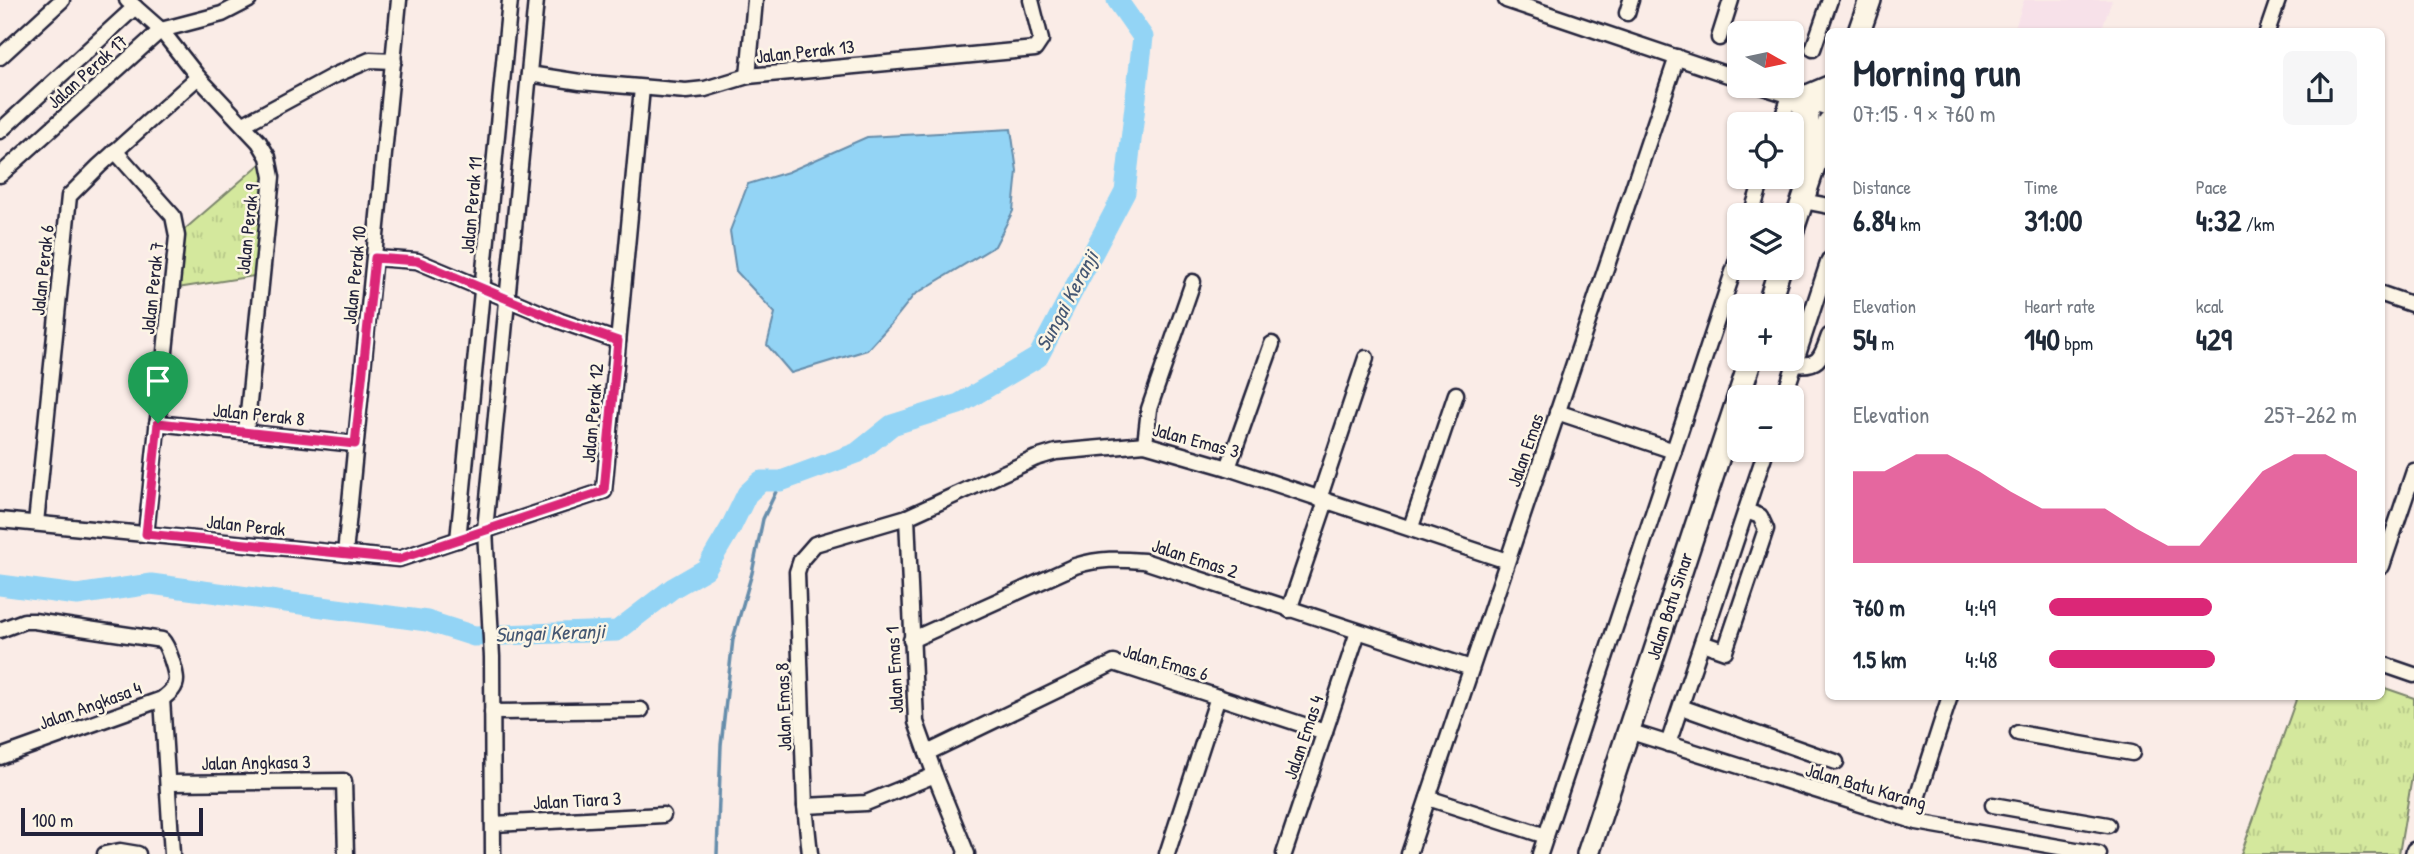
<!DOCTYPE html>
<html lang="en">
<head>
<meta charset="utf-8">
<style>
  body { margin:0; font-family:"Patrick Hand",sans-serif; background:#f6f6f7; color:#1f2937; height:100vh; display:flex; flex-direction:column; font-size:26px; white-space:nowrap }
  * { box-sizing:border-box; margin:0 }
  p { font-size:23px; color:#747a83 }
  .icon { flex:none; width:38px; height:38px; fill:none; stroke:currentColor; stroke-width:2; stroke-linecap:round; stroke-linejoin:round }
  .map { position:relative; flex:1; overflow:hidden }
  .side { position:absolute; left:1825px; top:28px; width:560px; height:672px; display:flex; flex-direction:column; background:#fff; border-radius:10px; box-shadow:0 2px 5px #0004 }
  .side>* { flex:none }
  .needle { width:46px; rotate:99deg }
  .tools { position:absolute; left:1727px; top:21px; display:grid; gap:14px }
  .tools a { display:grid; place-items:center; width:77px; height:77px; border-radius:10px; background:#fff; box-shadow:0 2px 5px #0004; font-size:35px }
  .scale { position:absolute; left:21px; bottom:18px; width:182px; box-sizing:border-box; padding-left:7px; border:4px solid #22223b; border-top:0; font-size:19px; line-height:24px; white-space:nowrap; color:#22223b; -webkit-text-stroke:5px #fcf5e5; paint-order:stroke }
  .pin { position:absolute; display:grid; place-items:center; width:60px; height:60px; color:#fff; margin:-72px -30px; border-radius:50% 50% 50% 0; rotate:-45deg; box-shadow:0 0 7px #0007 }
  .pin .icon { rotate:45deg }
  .round { display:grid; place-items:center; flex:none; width:74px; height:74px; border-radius:10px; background:#f6f6f7 }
  .summary { display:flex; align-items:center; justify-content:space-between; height:119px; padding:0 28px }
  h1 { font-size:38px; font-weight:800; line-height:52px }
  .stats { display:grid; grid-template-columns:repeat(3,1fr); gap:10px; height:119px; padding:7px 28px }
  .stats div { display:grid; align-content:center }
  .stats b { font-size:30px; font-weight:800 }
  .stats small { font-size:19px; font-weight:400 }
  .stats p { font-size:19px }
  .chart { height:196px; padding:14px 28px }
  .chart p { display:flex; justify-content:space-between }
  .chart svg { width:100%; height:126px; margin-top:7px; fill:#db2777; opacity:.7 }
  ul { padding:0 28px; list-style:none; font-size:23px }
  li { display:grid; grid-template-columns:112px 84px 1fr; align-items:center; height:52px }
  li i { height:18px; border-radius:9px; background:#db2777 }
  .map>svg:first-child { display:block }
</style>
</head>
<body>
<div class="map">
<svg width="2414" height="854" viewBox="0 0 2414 854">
  <defs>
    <pattern id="grass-tufts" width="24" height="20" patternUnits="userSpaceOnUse" patternTransform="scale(1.75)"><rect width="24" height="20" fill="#d4e89d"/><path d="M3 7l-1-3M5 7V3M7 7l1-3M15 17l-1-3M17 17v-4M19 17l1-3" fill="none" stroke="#b6c788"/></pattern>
  </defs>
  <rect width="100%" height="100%" fill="#faece7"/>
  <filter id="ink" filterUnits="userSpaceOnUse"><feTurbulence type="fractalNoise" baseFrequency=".0143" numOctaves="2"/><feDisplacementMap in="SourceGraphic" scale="14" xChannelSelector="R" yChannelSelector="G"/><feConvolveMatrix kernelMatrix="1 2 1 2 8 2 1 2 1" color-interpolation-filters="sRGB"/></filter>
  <g filter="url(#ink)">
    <!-- built -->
    <path fill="#f7e1e9" d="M2024 0H2112L2101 31H2014Z"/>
    <!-- grass -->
    <g fill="url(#grass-tufts)" stroke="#7b856c" stroke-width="2">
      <path d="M268 157 261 275 171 289 177 236Z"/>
      <path d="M2382 687 2414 698V765L2399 854H2241L2297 697 2382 696Z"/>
    </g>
    <!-- water -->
    <path fill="#93d4f5" stroke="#668dab" stroke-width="2" d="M1011 129 1017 171 1013 211 995 246 914 295 890 325 867 350 791 373 767 345 775 313 736 271 730 231 748 184 788 172 867 137Z"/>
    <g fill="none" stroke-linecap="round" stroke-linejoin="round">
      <!-- stream -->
      <path stroke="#668dab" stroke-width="3.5" d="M717 854 721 745 733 639 752 573 763 519 781 481"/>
      <!-- river -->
      <path stroke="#93d4f5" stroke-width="21" d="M0 585 77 595 151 584 427 621 474 636 617 631 673 588 706 569 731 527 747 494 761 481H781L857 453 892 425 959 404 1038 357 1125 192 1143 37 1117 0"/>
      <defs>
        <g id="street">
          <path d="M127 0 161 30 198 77 259 142 268 157 272 177 246 432"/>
          <path d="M1506 0 1740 79"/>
          <path d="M1627 13 1631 0"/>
          <path d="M2267 32 2278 0"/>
          <path d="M1719 38 1731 0"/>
          <path d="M1813 49 1830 0"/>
          <path d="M0 57 62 0"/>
          <path d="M529 74 580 82 686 91 705 89 748 76 1035 49 1041 40 1031 0"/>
          <path d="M748 76 755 0"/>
          <path d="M1760 86 1829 108"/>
          <path d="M244 124 333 76 370 60 394 61"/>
          <path d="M1780 124 1790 96"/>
          <path d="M0 131 135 7"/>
          <path d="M115 151 173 216 177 236 146 534"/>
          <path d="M0 175 161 30 222 14 249 0"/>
          <path d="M1803 201 1829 206"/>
          <path d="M1751 215 1763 177"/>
          <path d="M375 258 417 261 560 321 618 341"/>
          <path d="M2382 294 2414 305"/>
          <path d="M1795 364C1820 367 1821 357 1829 336"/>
          <path d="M1784 397 1829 260"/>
          <path d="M1557 412 1674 451"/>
          <path d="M157 423 355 444"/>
          <path d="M1145 444 1149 409 1193 282"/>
          <path d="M1228 468 1272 344"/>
          <path d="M1319 499 1366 358"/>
          <path d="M907 517 916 722 935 775 967 854H965"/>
          <path d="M0 520 399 559 604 491 642 88"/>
          <path d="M36 523 69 196 99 166 198 77"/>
          <path d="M1411 527 1456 394"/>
          <path d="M458 540 510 0"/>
          <path d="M345 554 399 0"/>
          <path d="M2382 566 2414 471"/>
          <path d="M1289 610 1326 501"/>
          <path d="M0 630 24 621H34L162 640C168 646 176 671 176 680 176 689 168 694 162 699L0 757"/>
          <path d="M911 640 1075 566C1101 558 1118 559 1144 561L1471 668"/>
          <path d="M1702 643 1725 651 1766 529 1760 516 1746 511"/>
          <path d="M2382 664 2414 675"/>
          <path d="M162 699 172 854"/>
          <path d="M1681 707 1836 762"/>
          <path d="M492 712 641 710"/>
          <path d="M1628 731 1917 822 2099 854"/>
          <path d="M2018 733 2132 753"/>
          <path d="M1668 744 1766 450"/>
          <path d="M927 753 1114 663 1325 732"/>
          <path d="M168 783 344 781 346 854"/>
          <path d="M1428 798 1546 836"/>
          <path d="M1993 805 2108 825"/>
          <path d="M805 806 866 803 935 775"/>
          <path d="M1910 820 1950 696"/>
          <path d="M493 824 663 815"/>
          <path d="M105 854 120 851 138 854"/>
          <path d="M493 854 492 657 485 530 536 0"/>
          <path d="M810 854 805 806 797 572 801 560 815 544 907 517 1036 458 1056 452 1145 444 1228 468 1507 561"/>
          <path d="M1167 854 1218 697"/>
          <path d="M1284 854 1358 632"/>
          <path d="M1409 854 1677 57"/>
          <path d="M1540 854 1740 251"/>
          <path d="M2413 854 2414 850"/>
        </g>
        <g id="secondary">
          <path d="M1859 32 1870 0"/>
          <path d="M1806 190 1808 114 1796 98 1810 95 1829 87"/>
          <path d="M1792 232 1829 122"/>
          <path d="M1768 306 1780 268"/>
          <path d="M1588 854 1751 359"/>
        </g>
      </defs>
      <!-- street casing -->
      <use href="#street" stroke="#22223b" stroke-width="19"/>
      <!-- secondary casing -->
      <use href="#secondary" stroke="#22223b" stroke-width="26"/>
      <!-- street -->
      <use href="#street" stroke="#fcf5e5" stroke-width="14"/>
      <!-- secondary -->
      <use href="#secondary" stroke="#fcf5e5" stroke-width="21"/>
    </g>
  </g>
  <g fill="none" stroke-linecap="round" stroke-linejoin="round" filter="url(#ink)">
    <defs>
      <path id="route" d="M375 258 417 261 560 321 618 341 604 491 399 559 146 534 158 423 355 444Z"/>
    </defs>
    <!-- route casing -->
    <use href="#route" stroke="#fff" stroke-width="14"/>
    <!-- route -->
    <use href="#route" stroke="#db2777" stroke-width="9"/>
  </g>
  <g text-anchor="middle" stroke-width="5" stroke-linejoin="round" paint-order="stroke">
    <!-- street labels -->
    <g font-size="19" fill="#22223b" stroke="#fcf5e5">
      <text transform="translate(805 51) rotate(-6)" y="7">Jalan Perak 13</text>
      <text transform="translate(87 71) rotate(-42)" y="7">Jalan Perak 17</text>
      <text transform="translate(471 205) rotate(-85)" y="7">Jalan Perak 11</text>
      <text transform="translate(247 229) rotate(-84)" y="7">Jalan Perak 9</text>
      <text transform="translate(42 270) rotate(-84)" y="7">Jalan Perak 6</text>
      <text transform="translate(354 275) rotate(-84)" y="7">Jalan Perak 10</text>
      <text transform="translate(152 288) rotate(-84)" y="7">Jalan Perak 7</text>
      <text transform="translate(592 413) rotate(-85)" y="7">Jalan Perak 12</text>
      <text transform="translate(259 414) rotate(6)" y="7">Jalan Perak 8</text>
      <text transform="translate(1196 440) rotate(15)" y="7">Jalan Emas 3</text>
      <text transform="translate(1525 450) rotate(-71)" y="7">Jalan Emas</text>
      <text transform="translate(246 525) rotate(6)" y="7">Jalan Perak</text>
      <text transform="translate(1195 558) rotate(18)" y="7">Jalan Emas 2</text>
      <text transform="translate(1669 606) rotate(-72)" y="7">Jalan Batu Sinar</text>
      <text transform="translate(1166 662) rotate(16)" y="7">Jalan Emas 6</text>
      <text transform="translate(894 670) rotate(-93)" y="7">Jalan Emas 1</text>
      <text transform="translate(90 705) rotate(-20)" y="7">Jalan Angkasa 4</text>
      <text transform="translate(783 707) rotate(-92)" y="7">Jalan Emas 8</text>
      <text transform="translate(1303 737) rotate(-71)" y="7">Jalan Emas 4</text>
      <text transform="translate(256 762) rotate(-1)" y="7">Jalan Angkasa 3</text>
      <text transform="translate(1866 786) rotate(16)" y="7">Jalan Batu Karang</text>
      <text transform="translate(577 800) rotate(-3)" y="7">Jalan Tiara 3</text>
    </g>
    <!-- water labels -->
    <g font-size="21" font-style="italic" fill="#445773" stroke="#fcf5e5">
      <text transform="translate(1067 301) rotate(-62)" y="7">Sungai Keranji</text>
      <text transform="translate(550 633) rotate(-2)" y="7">Sungai Keranji</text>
    </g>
  </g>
</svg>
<div class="tools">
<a><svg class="needle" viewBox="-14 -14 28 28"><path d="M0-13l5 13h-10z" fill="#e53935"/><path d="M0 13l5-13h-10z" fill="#747a83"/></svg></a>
<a><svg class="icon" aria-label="locate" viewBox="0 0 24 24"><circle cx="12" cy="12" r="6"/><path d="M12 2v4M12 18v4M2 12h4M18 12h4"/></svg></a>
<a><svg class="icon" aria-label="layers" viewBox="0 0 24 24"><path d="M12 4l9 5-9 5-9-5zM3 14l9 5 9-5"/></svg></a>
<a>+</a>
<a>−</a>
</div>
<div class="scale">100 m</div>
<div class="pin" style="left:158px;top:423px;background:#1e9e55"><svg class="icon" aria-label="arrive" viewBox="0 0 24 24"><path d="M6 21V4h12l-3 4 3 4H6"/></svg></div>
<section class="side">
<div class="summary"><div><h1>Morning run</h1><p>07:15 · 9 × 760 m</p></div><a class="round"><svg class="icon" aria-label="share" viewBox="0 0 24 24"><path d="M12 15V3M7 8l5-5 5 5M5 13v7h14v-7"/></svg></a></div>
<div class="stats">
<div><p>Distance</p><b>6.84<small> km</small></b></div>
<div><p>Time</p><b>31:00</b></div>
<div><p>Pace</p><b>4:32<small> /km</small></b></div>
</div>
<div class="stats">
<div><p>Elevation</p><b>54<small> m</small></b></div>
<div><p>Heart rate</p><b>140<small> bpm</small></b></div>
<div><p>kcal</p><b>429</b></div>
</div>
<div class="chart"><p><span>Elevation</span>257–262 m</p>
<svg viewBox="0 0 160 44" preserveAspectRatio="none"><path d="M0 44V12L10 12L20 6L30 6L40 12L50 19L60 25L70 25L80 25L90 32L100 38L110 38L120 25L130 12L140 6L150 6L160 12V44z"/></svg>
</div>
<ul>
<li><b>760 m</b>4:49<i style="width:53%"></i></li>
<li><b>1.5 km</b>4:48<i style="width:54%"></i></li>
</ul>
</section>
</div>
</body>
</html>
